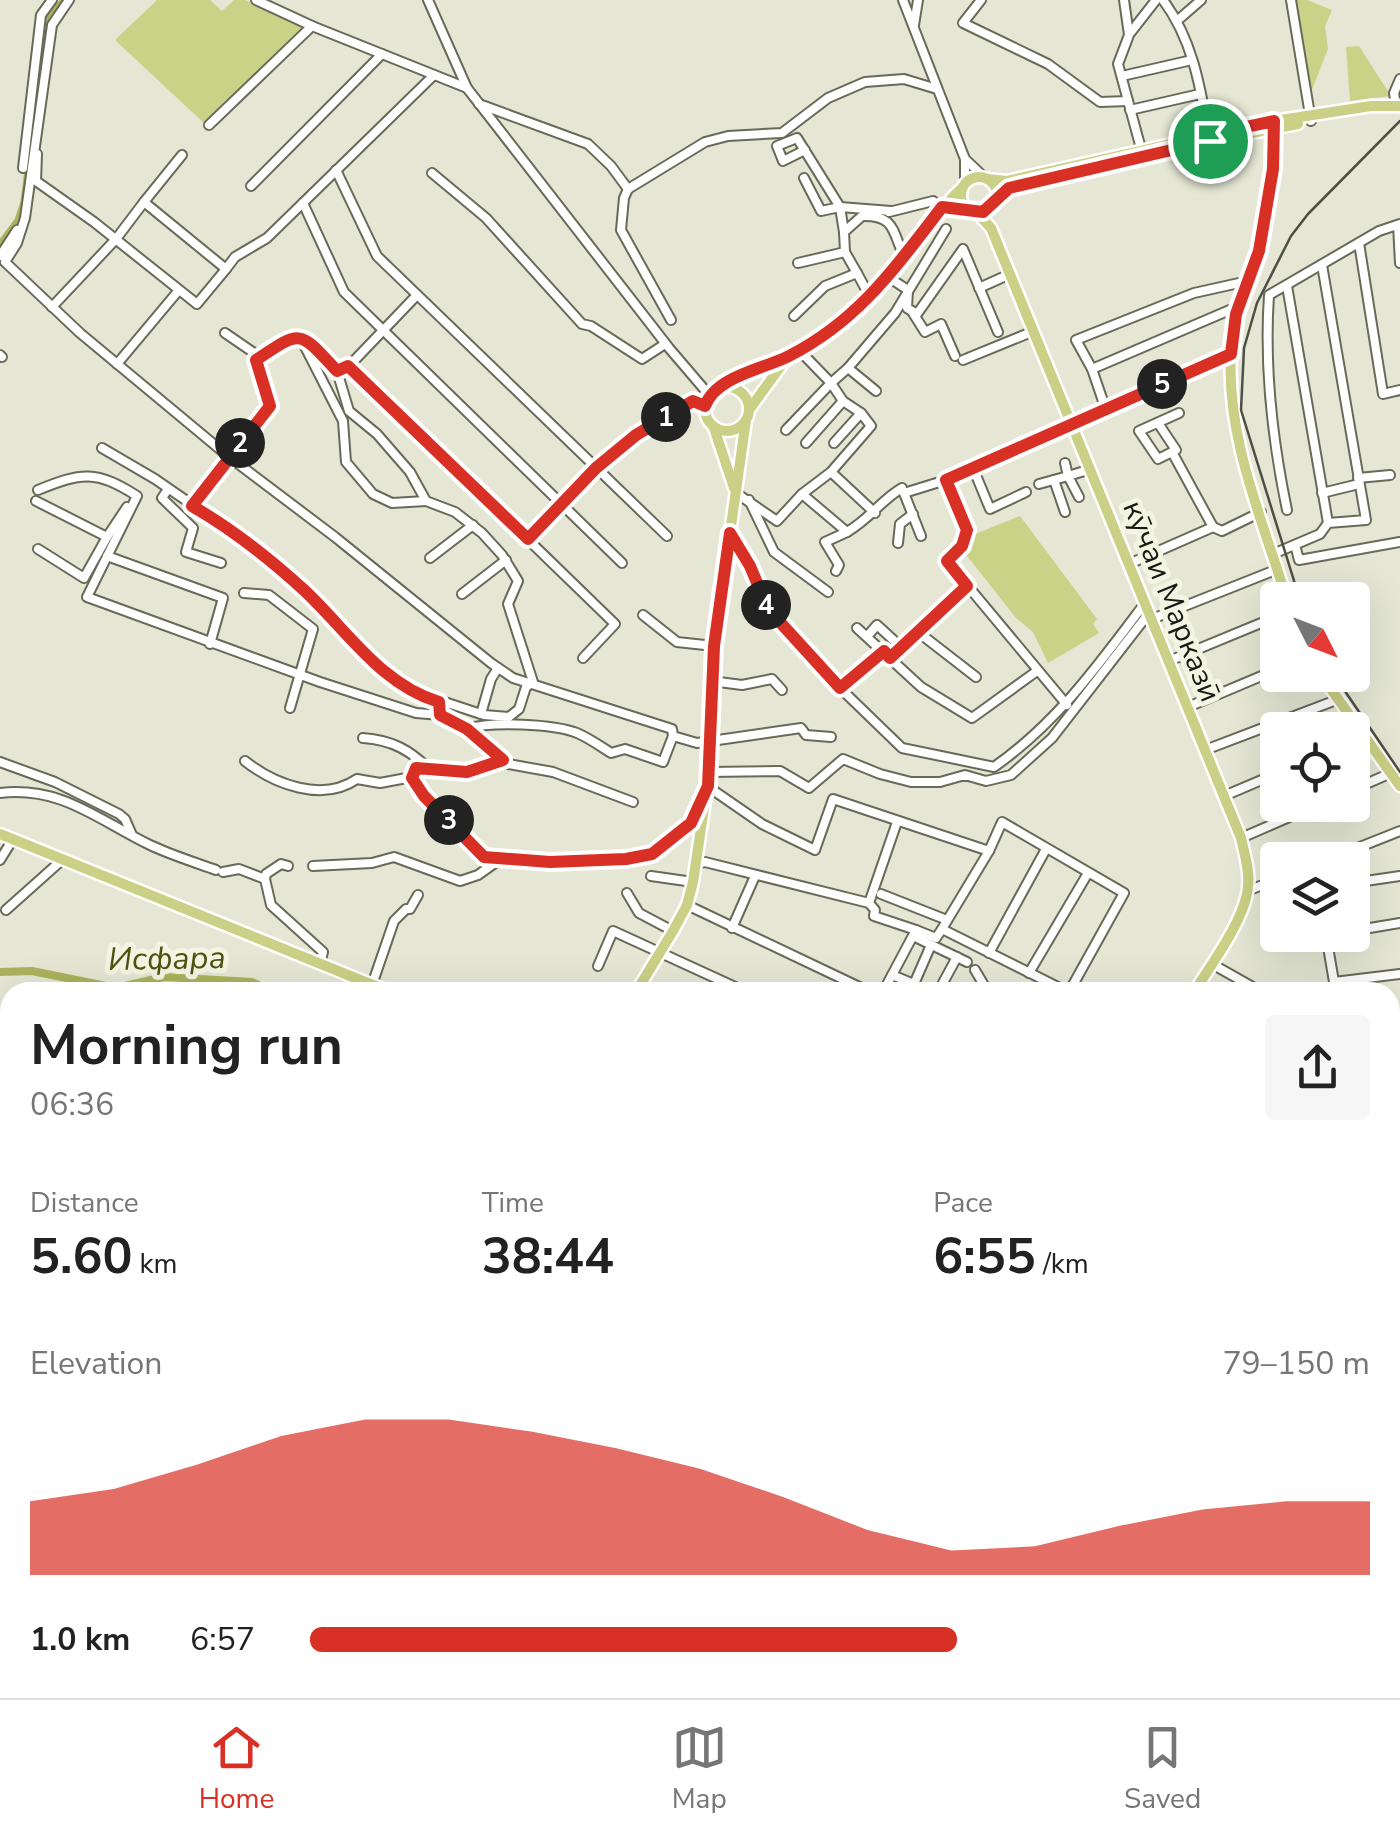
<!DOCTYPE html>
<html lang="en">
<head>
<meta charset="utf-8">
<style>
  body { margin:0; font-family:"Nunito Sans",sans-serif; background:#f6f6f6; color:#222; height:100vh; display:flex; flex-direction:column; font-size:38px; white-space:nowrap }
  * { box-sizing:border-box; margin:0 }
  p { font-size:32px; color:#767676 }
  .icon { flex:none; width:55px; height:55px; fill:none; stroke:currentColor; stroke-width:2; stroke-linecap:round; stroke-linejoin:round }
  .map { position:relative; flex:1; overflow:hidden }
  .panel { position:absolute; left:0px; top:982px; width:1400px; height:718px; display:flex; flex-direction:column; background:#fff; border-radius:30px 30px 0 0; box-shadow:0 10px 40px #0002 }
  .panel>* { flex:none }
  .needle { width:65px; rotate:132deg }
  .controls { position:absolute; left:1260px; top:582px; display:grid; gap:20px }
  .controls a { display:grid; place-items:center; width:110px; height:110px; border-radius:10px; background:#fff; box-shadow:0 10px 40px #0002; font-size:50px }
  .pin { position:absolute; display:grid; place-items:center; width:85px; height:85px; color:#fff; margin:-42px; border:5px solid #fff; border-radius:50%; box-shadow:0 2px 10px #0007 }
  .km { position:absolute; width:50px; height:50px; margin:-25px; border-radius:50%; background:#222; color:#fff; font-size:28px; line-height:50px; text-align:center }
  .round { display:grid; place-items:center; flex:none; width:105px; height:105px; border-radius:10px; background:#f6f6f6 }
  .summary { display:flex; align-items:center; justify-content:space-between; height:170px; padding:0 30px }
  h1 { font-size:55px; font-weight:700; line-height:75px }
  .stats { display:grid; grid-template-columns:repeat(3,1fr); gap:15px; height:170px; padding:10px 30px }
  .stats div { display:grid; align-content:center }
  .stats b { font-size:50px; font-weight:700 }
  .stats small { font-size:28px; font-weight:400 }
  .stats p { font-size:28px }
  .chart { height:280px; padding:20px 30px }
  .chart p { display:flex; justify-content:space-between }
  .chart svg { width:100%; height:180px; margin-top:10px; fill:#d93025; opacity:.7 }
  ul { padding:0 30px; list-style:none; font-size:32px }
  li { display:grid; grid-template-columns:160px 120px 1fr; align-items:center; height:75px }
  li i { height:25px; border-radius:12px; background:#d93025 }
  .tabs { display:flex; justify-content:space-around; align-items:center; height:140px; border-top:2px solid #e0e0e0; background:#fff; font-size:28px; color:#767676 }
  .tabs a { display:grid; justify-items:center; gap:5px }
  .tabs .active { color:#d93025 }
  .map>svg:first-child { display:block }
</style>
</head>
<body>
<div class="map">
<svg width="1400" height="1698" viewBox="0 0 1400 1698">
  <rect width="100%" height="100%" fill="#e5e7d4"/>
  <!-- green -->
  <g fill="#cad287">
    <path d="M157 0H210L222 11 234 0H245L308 28 206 125 115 40Z"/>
    <path d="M1295 0H1307L1332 10 1325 26 1328 49 1310 95Z"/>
    <path d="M1359 46 1391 96 1350 101 1346 47Z"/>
    <path d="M1020 516 1097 619 1093 624 1099 633 1048 663 1033 632 1016 618 964 552 970 536Z"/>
  </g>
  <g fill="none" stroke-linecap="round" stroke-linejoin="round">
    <!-- canal -->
    <path stroke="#abb25c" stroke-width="5" d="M0 243 17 220 23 202 44 28 48 16 63 0"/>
    <!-- river -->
    <g stroke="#abb25c" stroke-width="8">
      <path d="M0 972 32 971 116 988 164 977 252 982 273 992"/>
      <path d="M1390 1598 1400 1605"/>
    </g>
    <defs>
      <g id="minor">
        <path d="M69 0 52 25 25 218 17 243 5 262 80 333 228 456 335 537 491 663 513 678 672 729 673 736 697 743 801 728 806 735 831 737"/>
        <path d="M256 0 312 26 467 88"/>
        <path d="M428 0 467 88 669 348 710 396"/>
        <path d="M903 0 965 159 985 178"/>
        <path d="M981 0 963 23 1048 64 1100 102 1128 101"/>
        <path d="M1124 0 1129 35 1118 64 1143 156"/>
        <path d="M1163 0C1194 41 1201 92 1210 141"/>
        <path d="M1291 0 1311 121"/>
        <path d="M1178 20 1201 0"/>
        <path d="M914 25 918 0"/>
        <path d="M1131 32 1156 0"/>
        <path d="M1122 76 1192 60"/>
        <path d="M479 104 588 144 611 166 628 189 705 142 728 136 782 133 828 98 865 82 904 79 937 89"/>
        <path d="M1396 106 1394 93 1400 79"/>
        <path d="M1130 110 1200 94"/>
        <path d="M209 125 312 26"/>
        <path d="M805 150 783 161 777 146 797 138 840 207 891 211"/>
        <path d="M37 154 36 181 94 222 197 304 226 269"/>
        <path d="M23 168 41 15 52 0"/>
        <path d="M336 170 377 256 667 536"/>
        <path d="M432 173 486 218 582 324 591 326 642 359 665 344"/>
        <path d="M804 178 821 211 840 207 844 232"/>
        <path d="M965 184V159"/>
        <path d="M251 186 382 54"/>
        <path d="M628 189 624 198 621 230 671 320"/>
        <path d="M144 202 182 155"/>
        <path d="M303 203 344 292 622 563"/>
        <path d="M889 212 933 201 941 207"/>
        <path d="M1398 225 1400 263"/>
        <path d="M1359 243 1383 394 1400 390"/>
        <path d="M0 256 17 230"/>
        <path d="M798 263 845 252"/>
        <path d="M857 273 845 252 844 232 862 216C896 215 892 232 904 256"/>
        <path d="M888 277 908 290 907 308 917 314 963 249 998 332"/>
        <path d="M1287 286 1328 523"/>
        <path d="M979 288 1010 274"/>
        <path d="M52 307 116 239 144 202 226 269 235 257 267 238 434 75"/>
        <path d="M913 313 925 332 941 324 955 356"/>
        <path d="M794 316 825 286 857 273 870 297"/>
        <path d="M225 333 260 357"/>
        <path d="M301 339 343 421 346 462 373 494 392 503 426 501"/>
        <path d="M0 355 2 357"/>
        <path d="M963 360 1034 331"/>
        <path d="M117 364 179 290"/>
        <path d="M349 366 615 624 583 658"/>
        <path d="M848 368 895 313 946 229"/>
        <path d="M1092 369 1239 306"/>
        <path d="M1106 410 1092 369 1076 340 1194 293 1248 281"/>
        <path d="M1179 413 1139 431 1158 459 1172 452 1213 527"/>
        <path d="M1158 423 1176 450 1172 452"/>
        <path d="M786 430 831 383 799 350"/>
        <path d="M806 443 843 401 831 383 848 368 876 391"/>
        <path d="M834 443 861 413 843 401"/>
        <path d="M102 448 155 479 252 546 302 588 369 657 408 690 484 715 509 717 519 709 526 687 533 682 508 604 518 581 502 555 482 533 455 512 426 501 410 472 377 434 349 411 337 371"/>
        <path d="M1065 463 1068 476 1091 469"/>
        <path d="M973 468 990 509 1026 492"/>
        <path d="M831 472 871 426 861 413"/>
        <path d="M1358 478 1390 475"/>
        <path d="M946 480 967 530 961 546 947 561 1067 705"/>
        <path d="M1054 480 1065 512"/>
        <path d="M1039 484 1068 476 1079 497"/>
        <path d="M168 489 162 498 193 528 186 552 221 563"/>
        <path d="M38 490C82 472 96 470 137 496L87 597 320 682 416 713 441 715"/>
        <path d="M736 493 777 521 802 494 831 472 875 513"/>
        <path d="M904 493 921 536"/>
        <path d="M1322 493 1359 484"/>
        <path d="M802 494 847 532C871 518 881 500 902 488L904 493 946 480 1231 354"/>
        <path d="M749 500 774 552 828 592"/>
        <path d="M36 501 107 537 84 578 38 549"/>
        <path d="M192 507 270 406 255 360C303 329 299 329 337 371L349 366 417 295"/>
        <path d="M1287 510C1272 438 1264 368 1269 295L1379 231 1400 224"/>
        <path d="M731 533 750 566 768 609 840 688 902 748 994 767C1057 723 1099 664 1145 603"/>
        <path d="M107 537 127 507"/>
        <path d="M528 539 596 468 636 435 693 401 705 406"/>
        <path d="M898 543 900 524 913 514"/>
        <path d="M1295 545 1299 560 1400 542"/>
        <path d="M1273 554 1320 534 1328 523 1366 520 1322 265"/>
        <path d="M107 556 223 598 210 644"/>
        <path d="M430 558 473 525"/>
        <path d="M1129 564 1213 527 1222 531 1261 512"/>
        <path d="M836 571 839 565 825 542 847 532"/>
        <path d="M244 593 269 595 313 629 290 708"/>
        <path d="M462 594 506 560"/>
        <path d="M643 615 677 642 714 646"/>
        <path d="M1152 619 1278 569"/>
        <path d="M857 628 921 687 972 718 1037 671"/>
        <path d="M918 632 976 677"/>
        <path d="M870 633 877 625 901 647"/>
        <path d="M890 658 967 586"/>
        <path d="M1169 661 1278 616"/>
        <path d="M711 681 742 685 772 679 782 690"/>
        <path d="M840 688 884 651"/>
        <path d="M1188 707 1278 669"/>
        <path d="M439 713 467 729C491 721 554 724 577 733 589 738 600 746 611 753L625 749 663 762 673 736"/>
        <path d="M481 714 491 679 498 668"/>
        <path d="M467 729 508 764 553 772 633 802"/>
        <path d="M363 738C392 740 410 750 430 770"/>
        <path d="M1352 743 1366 737"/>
        <path d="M1205 750 1339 699"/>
        <path d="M503 760 467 773 416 768 412 777 424 796 484 857 499 860 626 859 653 853 691 823 707 786 762 824 815 850 833 799 989 851"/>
        <path d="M245 761C274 784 322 803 357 779L380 783 412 777"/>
        <path d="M0 762 55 782 119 814 125 819 132 835"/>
        <path d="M708 772 780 771 809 788 843 759 880 774 911 782H940L965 775 986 781 1011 775 1052 738 1149 613"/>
        <path d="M1352 790 1391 773"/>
        <path d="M0 793C62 786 98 820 150 845 171 855 194 862 216 870"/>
        <path d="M1224 796 1278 773"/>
        <path d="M897 822 869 903 875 910 874 916 916 930"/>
        <path d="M1241 838 1317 805"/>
        <path d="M0 860 13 839"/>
        <path d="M1327 860 1400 831"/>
        <path d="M696 864 705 862 869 903"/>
        <path d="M313 866 372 863 394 857 460 881 478 875 499 860"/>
        <path d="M223 872 239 869 265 879 271 905 323 952 320 964"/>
        <path d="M651 876 693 882"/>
        <path d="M265 879 266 874 281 864 288 866"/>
        <path d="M1352 883 1400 876"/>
        <path d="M1247 891 1278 879"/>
        <path d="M627 893 639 913 673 931"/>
        <path d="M881 894 947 920"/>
        <path d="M687 905 870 992"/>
        <path d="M6 910 62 860"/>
        <path d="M732 928 755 876"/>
        <path d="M942 929 989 851 1002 822 1124 893 1069 992"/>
        <path d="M1352 931 1400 923"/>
        <path d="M1326 935 1334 982"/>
        <path d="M913 936 967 962"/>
        <path d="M989 953 1046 849"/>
        <path d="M1212 964 1258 990 1256 992"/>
        <path d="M598 966 613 931 746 992"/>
        <path d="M975 970 988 992"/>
        <path d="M1029 973 1088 873"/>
        <path d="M892 975 914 984 910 992"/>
        <path d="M914 984 931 945"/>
        <path d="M372 985 394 921 406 909H410L418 895"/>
        <path d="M883 992 916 930 936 938 942 929 1068 992"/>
        <path d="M938 992 957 957"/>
        <path d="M1340 992 1334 982 1400 974"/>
        <path d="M1390 1051 1400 1033"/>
        <path d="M0 1076 10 1082"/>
        <path d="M1390 1122 1400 1127"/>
        <path d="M1390 1179 1400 1185"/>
        <path d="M0 1199 10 1205"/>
        <path d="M1390 1202 1400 1190"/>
        <path d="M1390 1228 1400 1234"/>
        <path d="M0 1255 10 1260"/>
        <path d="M1390 1291 1400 1282"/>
        <path d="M0 1292 10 1296"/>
        <path d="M1390 1299 1400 1307"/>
        <path d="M0 1352 10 1356"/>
        <path d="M1390 1353 1400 1359"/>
        <path d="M1390 1415 1400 1421"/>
        <path d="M0 1436 10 1439"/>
        <path d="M1390 1465 1400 1471"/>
        <path d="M0 1523 10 1525"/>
        <path d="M1390 1549 1400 1557"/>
        <path d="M0 1620 10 1623"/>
        <path d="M1390 1635 1400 1639"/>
        <path d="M56 1690 77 1698"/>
        <path d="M187 1690 207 1698"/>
        <path d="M752 1690 762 1698"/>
        <path d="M994 1690C1007 1697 1022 1690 1035 1698"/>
        <path d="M1103 1690 1114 1698"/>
        <path d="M128 1698 133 1690"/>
        <path d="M248 1698 251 1690"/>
        <path d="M417 1698 420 1690"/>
        <path d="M468 1698 471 1690"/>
        <path d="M788 1698 794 1690"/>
        <path d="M833 1698 837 1690"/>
        <path d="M918 1698 921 1690"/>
        <path d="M1079 1698 1084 1690"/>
        <path d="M1205 1698 1206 1690"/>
      </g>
      <g id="major">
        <path d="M1274 121C1273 164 1270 209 1259 251 1250 286 1234 317 1231 354 1226 438 1263 521 1287 600"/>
        <path d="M1236 136 1298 124"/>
        <circle cx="979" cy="195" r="18"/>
        <path d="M987 179 1007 181 1274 121 1371 106H1400"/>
        <path d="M996 201 1009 189 1049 179"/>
        <path d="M977 213 991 228 1241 838C1244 853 1250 870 1248 886 1246 918 1211 965 1194 992"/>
        <circle cx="727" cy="409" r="22"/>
        <path d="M714 392C759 367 810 351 851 317 895 281 921 226 963 187"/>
        <path d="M749 410 786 359"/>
        <path d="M714 428 734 488"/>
        <path d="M1321 675 1400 786"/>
        <path d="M0 834 390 992"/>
        <path d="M636 992 673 931 687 905 693 882 708 781 714 646 746 420"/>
        <path d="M1390 1524 1400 1529"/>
        <path d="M502 1690 518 1698"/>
        <path d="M1386 1690 1400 1695"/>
        <path d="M30 1698 34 1690"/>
        <path d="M637 1698 638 1690"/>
      </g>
    </defs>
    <!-- minor casing -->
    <use href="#minor" stroke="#686a59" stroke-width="12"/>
    <!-- major casing -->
    <use href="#major" stroke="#fff" stroke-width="15"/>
    <!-- minor -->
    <use href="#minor" stroke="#fff" stroke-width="8"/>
    <!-- major -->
    <use href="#major" stroke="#cad085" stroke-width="10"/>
    <!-- rail -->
    <g stroke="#4d4e44" stroke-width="2.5">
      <path d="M1300 600 1241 410 1244 348 1257 303 1291 236 1308 214 1400 121"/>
      <path d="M1334 675 1400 772"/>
    </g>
  </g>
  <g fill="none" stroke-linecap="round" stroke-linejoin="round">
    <defs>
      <path id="route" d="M1274 121 1273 169 1259 251 1236 314 1231 354 946 480 967 530 962 546 947 561 967 586 890 658 884 651 840 688 768 609 750 566 730 533 714 646 708 786 691 823 652 854 626 859 550 862 484 857 424 796 412 778 416 768 467 772 503 760 467 729 440 715 439 702C381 685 346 629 304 590 269 558 232 529 192 506L270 406 256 360C302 329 299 330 337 371L348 366 528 539 596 468 636 435 693 401 705 406C716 376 764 369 789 356 858 321 896 267 942 207L983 212 1009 188 1210 141 1209 135Z"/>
    </defs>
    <!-- route casing -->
    <use href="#route" stroke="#fff" stroke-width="20"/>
    <!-- route -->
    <use href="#route" stroke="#d93025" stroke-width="12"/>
  </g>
  <g text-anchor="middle" stroke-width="10" stroke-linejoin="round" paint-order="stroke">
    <!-- street labels -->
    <g font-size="30" fill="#181912" stroke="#f2f5e1">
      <text transform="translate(1172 601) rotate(68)" y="10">кӯчаи Марказӣ</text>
    </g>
    <!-- water labels -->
    <g font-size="32" font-style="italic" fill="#4e5211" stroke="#f2f5e1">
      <text transform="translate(167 958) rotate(-1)" y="11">Исфара</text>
    </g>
  </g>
</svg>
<div class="controls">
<a><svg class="needle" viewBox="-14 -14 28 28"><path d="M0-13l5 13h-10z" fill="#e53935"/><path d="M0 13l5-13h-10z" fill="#767676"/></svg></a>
<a><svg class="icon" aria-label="locate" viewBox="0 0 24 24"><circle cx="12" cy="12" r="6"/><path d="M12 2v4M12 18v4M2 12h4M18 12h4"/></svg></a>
<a><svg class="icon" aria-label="layers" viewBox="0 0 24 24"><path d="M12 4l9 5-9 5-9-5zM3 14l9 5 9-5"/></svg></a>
</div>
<div class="pin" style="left:1210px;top:141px;background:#1e9e55"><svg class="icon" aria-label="arrive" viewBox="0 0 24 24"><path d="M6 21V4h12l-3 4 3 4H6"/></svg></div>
<b class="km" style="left:666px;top:417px">1</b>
<b class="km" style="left:240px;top:443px">2</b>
<b class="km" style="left:449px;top:820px">3</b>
<b class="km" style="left:766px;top:605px">4</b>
<b class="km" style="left:1162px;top:384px">5</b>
<section class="panel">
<div class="summary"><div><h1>Morning run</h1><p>06:36</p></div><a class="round"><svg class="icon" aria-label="share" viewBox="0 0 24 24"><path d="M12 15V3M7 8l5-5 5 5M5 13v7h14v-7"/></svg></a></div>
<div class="stats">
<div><p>Distance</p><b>5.60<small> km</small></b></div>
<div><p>Time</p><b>38:44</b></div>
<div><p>Pace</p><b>6:55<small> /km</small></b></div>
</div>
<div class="chart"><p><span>Elevation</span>79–150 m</p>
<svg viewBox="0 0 160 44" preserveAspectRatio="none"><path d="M0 44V26L10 23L20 17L30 10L40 6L50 6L60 9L70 13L80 18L90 25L100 33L110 38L120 37L130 32L140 28L150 26L160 26V44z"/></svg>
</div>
<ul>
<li><b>1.0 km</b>6:57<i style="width:61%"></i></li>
</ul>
</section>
</div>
<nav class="tabs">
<a class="active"><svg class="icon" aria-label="home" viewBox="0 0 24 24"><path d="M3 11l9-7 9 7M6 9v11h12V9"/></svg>Home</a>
<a><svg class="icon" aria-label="map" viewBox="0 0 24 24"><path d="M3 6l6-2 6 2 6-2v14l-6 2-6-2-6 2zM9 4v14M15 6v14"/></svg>Map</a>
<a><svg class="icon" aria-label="saved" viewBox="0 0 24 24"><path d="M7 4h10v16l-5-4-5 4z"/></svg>Saved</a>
</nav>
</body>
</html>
